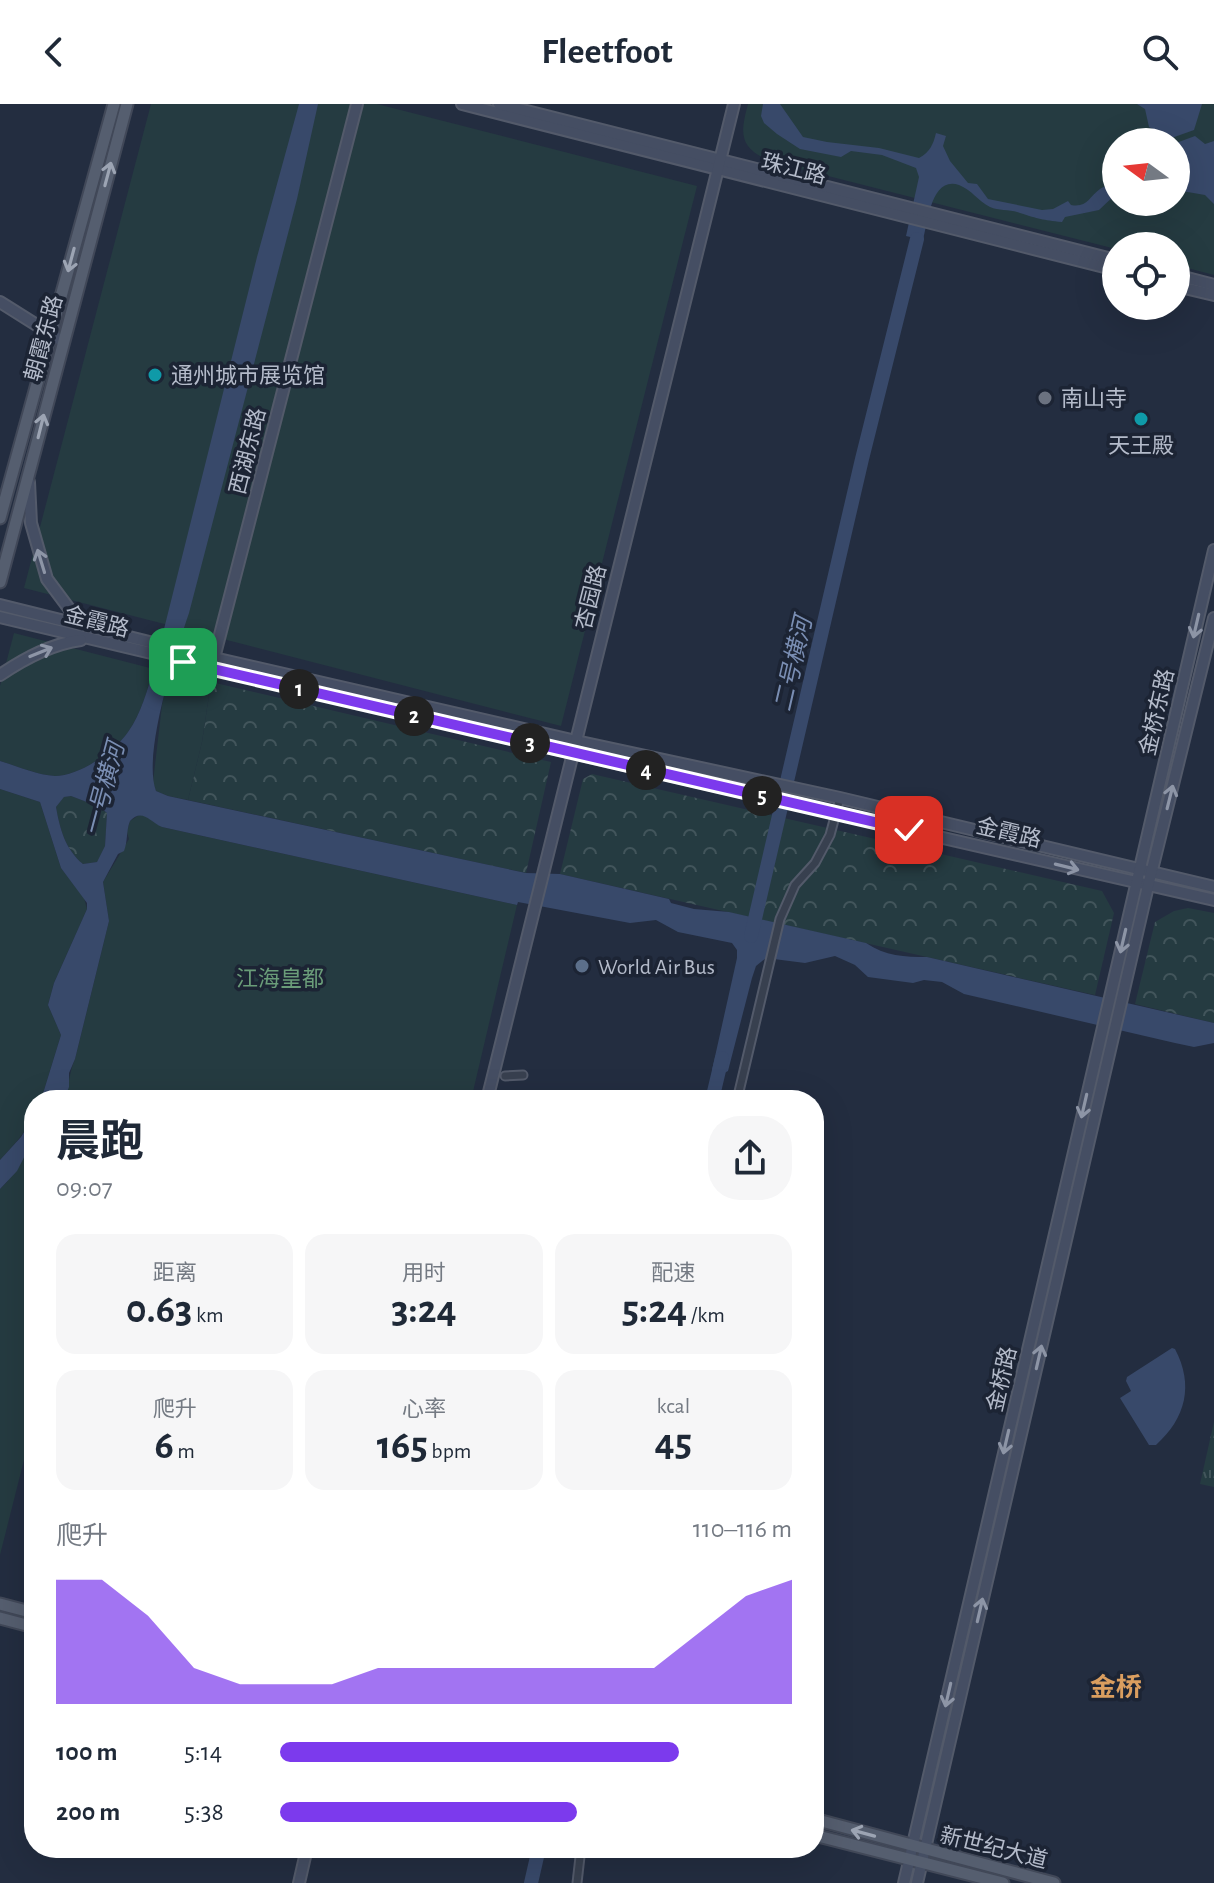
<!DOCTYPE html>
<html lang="zh">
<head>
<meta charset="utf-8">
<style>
  body { margin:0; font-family:"Alegreya Sans","Noto Sans SC",sans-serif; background:#f6f6f7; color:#1f2937; height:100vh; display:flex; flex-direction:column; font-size:30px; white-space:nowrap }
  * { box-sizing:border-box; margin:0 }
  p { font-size:26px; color:#747a83 }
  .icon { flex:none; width:44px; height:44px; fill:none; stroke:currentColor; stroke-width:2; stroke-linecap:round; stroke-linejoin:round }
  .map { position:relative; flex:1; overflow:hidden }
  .sheet { position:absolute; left:24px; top:986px; width:800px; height:768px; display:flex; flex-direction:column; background:#fff; border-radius:32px; box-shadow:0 8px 32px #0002 }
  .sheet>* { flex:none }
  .needle { width:52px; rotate:285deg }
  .controls { position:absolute; left:1102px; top:24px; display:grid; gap:16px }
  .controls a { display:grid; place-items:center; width:88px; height:88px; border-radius:50%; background:#fff; box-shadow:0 8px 32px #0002; font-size:40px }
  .pin { position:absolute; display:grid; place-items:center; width:68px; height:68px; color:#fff; margin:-34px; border-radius:16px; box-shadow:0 4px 12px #0006 }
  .km { position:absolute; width:40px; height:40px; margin:-20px; border-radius:50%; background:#222; color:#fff; font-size:22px; line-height:40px; text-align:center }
  .round { display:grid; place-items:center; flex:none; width:84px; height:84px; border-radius:32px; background:#f6f6f7 }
  .headline { display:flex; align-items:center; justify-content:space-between; height:136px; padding:0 32px }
  h1 { font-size:44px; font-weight:700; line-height:60px }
  .metrics { display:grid; grid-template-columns:repeat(3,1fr); gap:12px; height:136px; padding:8px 32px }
  .metrics div { display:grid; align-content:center; border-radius:20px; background:#f6f6f7; text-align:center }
  .metrics b { font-size:40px; font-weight:700 }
  .metrics small { font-size:22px; font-weight:400 }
  .metrics p { font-size:22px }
  .chart { height:224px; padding:16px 32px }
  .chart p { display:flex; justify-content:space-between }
  .chart svg { width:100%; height:144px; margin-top:8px; fill:#7c3aed; opacity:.7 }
  ul { padding:0 32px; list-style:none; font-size:26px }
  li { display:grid; grid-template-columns:128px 96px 1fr; align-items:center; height:60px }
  li i { height:20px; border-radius:10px; background:#7c3aed }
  header { display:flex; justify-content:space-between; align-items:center; height:104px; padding:0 32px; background:#fff; font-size:36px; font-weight:700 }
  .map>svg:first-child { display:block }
</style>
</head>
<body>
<header><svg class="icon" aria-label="back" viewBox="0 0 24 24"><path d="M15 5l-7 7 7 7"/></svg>Fleetfoot<svg class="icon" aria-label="search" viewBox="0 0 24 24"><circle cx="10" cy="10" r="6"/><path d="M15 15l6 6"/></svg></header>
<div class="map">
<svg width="1214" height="1779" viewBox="0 0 1214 1779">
  <defs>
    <pattern id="grass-tufts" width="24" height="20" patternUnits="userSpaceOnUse" patternTransform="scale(2)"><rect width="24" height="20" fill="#253b41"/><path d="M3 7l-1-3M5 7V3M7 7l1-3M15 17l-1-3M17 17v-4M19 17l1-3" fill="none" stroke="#42555b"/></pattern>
    <pattern id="forest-crowns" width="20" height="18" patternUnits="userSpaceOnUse" patternTransform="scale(2)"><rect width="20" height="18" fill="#253b41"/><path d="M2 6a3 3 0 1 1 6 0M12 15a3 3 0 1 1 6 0" fill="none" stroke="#42555b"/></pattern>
  </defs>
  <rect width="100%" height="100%" fill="#232d40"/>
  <!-- grass -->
  <path fill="url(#grass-tufts)" d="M1214 1318V1383L1200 1380Z"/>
  <!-- forest -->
  <g fill="url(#forest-crowns)">
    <path d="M211 578 551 658 526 769 188 696 202 638Z"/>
    <path d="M592 670 1102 787 1114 809 1095 891 560 770 583 675Z"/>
    <path d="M71 692 100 703 107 709 105 742 97 758 83 760C65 745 60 725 56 703L64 693Z"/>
    <path d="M1188 804 1214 809V919L1135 900 1155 818 1174 807Z"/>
  </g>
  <!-- green -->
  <g fill="#253b41" fill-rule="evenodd">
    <path d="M151 0H377L697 82 561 622 24 484Z"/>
    <path d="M748 0H1214V171L1176 161V142H1116V145L769 57C739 43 740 30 748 0ZM1116 38H1176V98H1116Z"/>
    <path d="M14 529 154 565C147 586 141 610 128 628 114 648 79 672 55 672 37 671 17 662 0 657V582Z"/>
    <path d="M169 568 211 578 202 638 188 696 168 692 156 687 153 678 162 601Z"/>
    <path d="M0 685 40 698 61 764 84 794 87 805 54 879 48 901 61 931 41 996H34C34 1022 17 1037 0 1056Z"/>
    <path d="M139 711H144L162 723 517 801 471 996H64C69 982 69 969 75 955L109 817 103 778 129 735 127 728 130 717Z"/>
    <path d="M34 1034V1349L26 1348 0 1451V1085L7 1078Z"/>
  </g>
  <!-- water -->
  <g fill="#38496a" fill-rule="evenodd">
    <path d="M299 0H318L297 95 189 509C176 547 142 650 156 687L168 692 526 769 560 770 669 795 671 799 694 805 729 808 866 839C885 852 905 853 927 853L1214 919V939L1194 943 1175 939 964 890 942 878 924 876 913 879 868 873 855 861 835 852 805 859 766 854 756 862 752 874 728 967 718 972 712 966 737 854V846L732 839 678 828 656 816 630 819 518 798 517 801 162 723C149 717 142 704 130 717 126 727 128 737 124 747L118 750 103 778 109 817 75 955 69 969V983L64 996H41L61 931 48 901 54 879 87 805V799L61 764 40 698 0 685V657C17 662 37 671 55 672 79 672 114 648 128 628 141 610 147 586 154 565L257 153ZM71 692 100 703 107 709 105 742 97 758 83 760C65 745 60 725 56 703L64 693Z"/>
    <path d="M763 0H780L803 33 827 38 879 44 919 54C930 48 933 41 936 29L946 32 943 42 950 57 968 79 977 80 988 95 1042 106 1053 105 1068 97 1071 101C1087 104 1089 93 1100 85 1104 82 1109 82 1113 80L1116 69V90L1099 106 1065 113 1062 118C1042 116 1039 115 1020 109 1010 105 999 107 990 103 978 97 972 86 959 81 931 72 928 118 923 136L906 132 919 73 916 64 882 51 851 47 841 53 800 45 777 30 764 19 761 12Z"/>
    <path d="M1137 0H1202L1194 26 1166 36 1165 31 1149 23 1145 5Z"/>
    <path d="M1195 32 1205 40 1214 37V100L1205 91 1176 86V39Z"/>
    <path d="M34 1012V1034L17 1067 0 1085V1056L21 1033Z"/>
    <path d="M1172 1244 1175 1245C1194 1281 1186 1314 1156 1341H1149L1120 1294 1131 1287 1126 1277 1127 1273Z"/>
  </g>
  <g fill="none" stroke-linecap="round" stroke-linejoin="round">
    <!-- river -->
    <g stroke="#38496a" stroke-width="14">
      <path d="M751 832 862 355 917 135"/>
      <path d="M712 996 722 954"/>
      <path d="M531 1779 539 1744"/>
    </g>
    <defs>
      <g id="street">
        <path d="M505 972 523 971"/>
        <path d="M737 996 780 815 795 781 815 759 830 731 840 694"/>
        <path d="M577 1779 581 1744"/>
      </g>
      <g id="secondary">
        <path d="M462 0 1116 166"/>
        <path d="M499 0 1116 156"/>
        <path d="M1176 171 1214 181"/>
        <path d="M1176 182 1214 191"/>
        <path d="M0 198 62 237"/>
        <path d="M29 378 31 419 47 475 82 522"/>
        <path d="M0 501 214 554 576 637 840 694 1214 783"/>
        <path d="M0 513 572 649 1214 796"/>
        <path d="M213 558 357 0"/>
        <path d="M0 571C25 554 51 540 81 536"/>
        <path d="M487 996 734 0"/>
        <path d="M299 1779 307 1744"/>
        <path d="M904 1779 1214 446"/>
        <path d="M917 1779 1148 782 1214 514"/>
      </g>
      <g id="primary">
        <path d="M0 414 114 0"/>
        <path d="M0 478 127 0"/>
        <path d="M0 1500 34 1509"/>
        <path d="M0 1514 34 1523"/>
        <path d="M814 1715 1054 1779"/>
        <path d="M814 1731 1003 1779"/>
      </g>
    </defs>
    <!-- street casing -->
    <use href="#street" stroke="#535a6a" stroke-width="11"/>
    <!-- secondary casing -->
    <use href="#secondary" stroke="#535a6a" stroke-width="14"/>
    <!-- primary casing -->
    <use href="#primary" stroke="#414858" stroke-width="15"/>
    <!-- street -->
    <use href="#street" stroke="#38404f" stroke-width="7"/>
    <!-- secondary -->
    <use href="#secondary" stroke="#454e63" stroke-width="10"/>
    <!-- primary -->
    <use href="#primary" stroke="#555e6f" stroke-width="11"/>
  </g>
  <!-- one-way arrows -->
  <defs><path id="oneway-shaft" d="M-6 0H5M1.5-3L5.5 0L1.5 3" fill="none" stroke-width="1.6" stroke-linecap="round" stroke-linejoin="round" transform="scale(2)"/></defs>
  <g stroke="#9ca4b3">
    <use href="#oneway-shaft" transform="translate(108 70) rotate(-75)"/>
    <use href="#oneway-shaft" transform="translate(71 156) rotate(105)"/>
    <use href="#oneway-shaft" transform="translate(41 322) rotate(-76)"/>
    <use href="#oneway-shaft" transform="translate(863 1729) rotate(-165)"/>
  </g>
  <g stroke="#8d95a6">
    <use href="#oneway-shaft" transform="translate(41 457) rotate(-107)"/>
    <use href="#oneway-shaft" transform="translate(1196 522) rotate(103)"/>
    <use href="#oneway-shaft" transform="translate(41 548) rotate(-22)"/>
    <use href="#oneway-shaft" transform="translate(1170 693) rotate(-76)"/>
    <use href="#oneway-shaft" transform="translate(1067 763) rotate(14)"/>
    <use href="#oneway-shaft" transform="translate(1123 837) rotate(103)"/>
    <use href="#oneway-shaft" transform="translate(1084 1002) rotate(103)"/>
    <use href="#oneway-shaft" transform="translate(1039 1253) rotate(-77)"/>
    <use href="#oneway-shaft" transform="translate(1006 1338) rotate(103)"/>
    <use href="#oneway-shaft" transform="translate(980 1506) rotate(-77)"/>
    <use href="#oneway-shaft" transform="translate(948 1591) rotate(103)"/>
  </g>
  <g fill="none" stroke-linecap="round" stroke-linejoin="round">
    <defs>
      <path id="route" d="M183 558 909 726"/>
    </defs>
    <!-- route casing -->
    <use href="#route" stroke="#fff" stroke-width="16"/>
    <!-- route -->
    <use href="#route" stroke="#7c3aed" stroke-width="10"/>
  </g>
  <!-- markers -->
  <g fill="#0f9aa8" stroke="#1c2434" stroke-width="3">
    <circle cx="155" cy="271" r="8"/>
    <circle cx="1141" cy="315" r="8"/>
  </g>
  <circle fill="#6b7280" stroke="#1c2434" stroke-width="3" cx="1045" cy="294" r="8"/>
  <circle fill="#5c6f8a" stroke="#1c2434" stroke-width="3" cx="582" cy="862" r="8"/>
  <g text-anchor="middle" stroke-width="7" stroke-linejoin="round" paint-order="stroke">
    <!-- street labels -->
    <g font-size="22" fill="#b4bbca" stroke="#1c2434">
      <text transform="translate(794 64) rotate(14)" y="8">珠江路</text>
      <text transform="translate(43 234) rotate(-75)" y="8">朝霞东路</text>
      <text transform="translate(247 347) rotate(-76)" y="8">西湖东路</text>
      <text transform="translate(590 493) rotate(-76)" y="8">杏园路</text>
      <text transform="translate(97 517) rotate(14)" y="8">金霞路</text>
      <text transform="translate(1156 608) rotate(-77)" y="8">金桥东路</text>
      <text transform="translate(1009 728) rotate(13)" y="8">金霞路</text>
      <text transform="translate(1001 1275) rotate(-77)" y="8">金桥路</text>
      <text transform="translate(994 1743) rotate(14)" y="8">新世纪大道</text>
    </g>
    <!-- poi labels -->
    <g font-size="22" fill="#b4bbca" stroke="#1c2434" text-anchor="start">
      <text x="171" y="279">通州城市展览馆</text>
      <text x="1061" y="302">南山寺</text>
      <text x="1141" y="349" text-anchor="middle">天王殿</text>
      <text x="598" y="870">World Air Bus</text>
    </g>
    <!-- park labels -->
    <g font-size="22" fill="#6a9c79" stroke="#1c2434">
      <text x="280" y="882">江海皇都</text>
    </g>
    <!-- water labels -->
    <g font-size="24" font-style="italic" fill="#7a8eb3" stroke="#1c2434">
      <text transform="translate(793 560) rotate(-77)" y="8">二号横河</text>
      <text transform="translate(104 685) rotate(-75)" y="8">一号横河</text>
    </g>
    <!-- quarter labels -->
    <g font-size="26" font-weight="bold" fill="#da9e5f" stroke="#1c2434">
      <text x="1116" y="1592">金桥</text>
    </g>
  </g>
</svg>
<div class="controls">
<a><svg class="needle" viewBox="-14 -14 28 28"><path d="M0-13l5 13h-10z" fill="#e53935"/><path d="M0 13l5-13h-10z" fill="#747a83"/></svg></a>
<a><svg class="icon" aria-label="locate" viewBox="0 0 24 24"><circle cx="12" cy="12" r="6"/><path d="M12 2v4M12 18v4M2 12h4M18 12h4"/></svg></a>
</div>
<div class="pin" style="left:183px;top:558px;background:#1e9e55"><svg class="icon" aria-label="arrive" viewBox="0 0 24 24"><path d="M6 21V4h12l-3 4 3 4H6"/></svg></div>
<div class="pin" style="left:909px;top:726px;background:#d93025"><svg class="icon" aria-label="check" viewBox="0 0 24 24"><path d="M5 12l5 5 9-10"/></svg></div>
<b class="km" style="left:299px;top:585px">1</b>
<b class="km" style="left:414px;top:612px">2</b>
<b class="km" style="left:530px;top:639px">3</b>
<b class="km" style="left:646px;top:666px">4</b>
<b class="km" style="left:762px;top:692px">5</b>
<section class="sheet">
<div class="headline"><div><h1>晨跑</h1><p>09:07</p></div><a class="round"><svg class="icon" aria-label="share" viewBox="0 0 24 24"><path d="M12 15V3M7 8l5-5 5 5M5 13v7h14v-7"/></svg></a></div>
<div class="metrics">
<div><p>距离</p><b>0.63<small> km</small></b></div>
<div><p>用时</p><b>3:24</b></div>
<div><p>配速</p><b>5:24<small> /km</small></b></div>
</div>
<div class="metrics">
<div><p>爬升</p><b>6<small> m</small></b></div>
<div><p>心率</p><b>165<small> bpm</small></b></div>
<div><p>kcal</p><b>45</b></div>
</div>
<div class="chart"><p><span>爬升</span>110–116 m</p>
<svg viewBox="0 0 160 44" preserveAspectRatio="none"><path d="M0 44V6L10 6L20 17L30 33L40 38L50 38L60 38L70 33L80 33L90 33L100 33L110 33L120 33L130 33L140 22L150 11L160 6V44z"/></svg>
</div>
<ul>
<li><b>100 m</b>5:14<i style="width:78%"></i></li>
<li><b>200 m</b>5:38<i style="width:58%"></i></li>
</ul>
</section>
</div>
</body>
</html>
